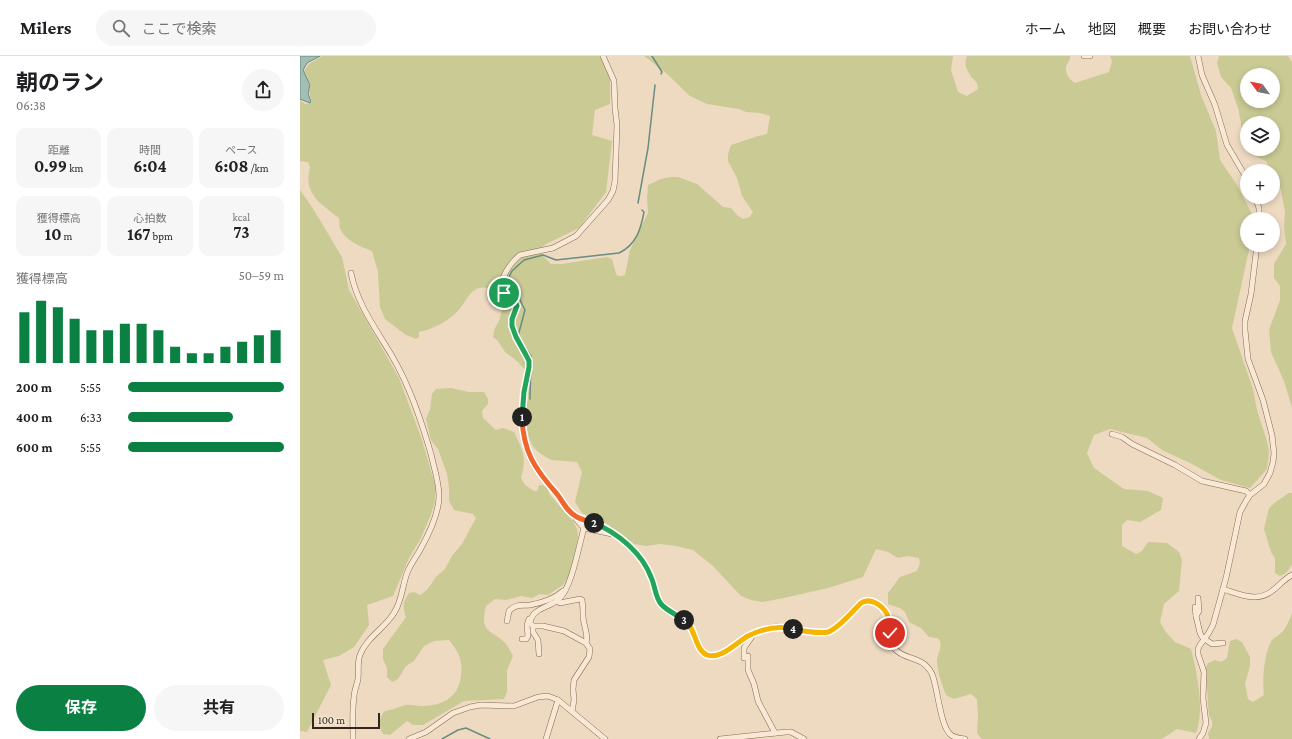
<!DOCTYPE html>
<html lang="ja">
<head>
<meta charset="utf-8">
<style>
  body { margin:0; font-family:"Crimson Pro","Noto Sans JP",serif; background:#f6f6f6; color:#202124; height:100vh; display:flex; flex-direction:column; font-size:15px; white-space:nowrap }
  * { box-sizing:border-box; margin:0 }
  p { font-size:13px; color:#757577 }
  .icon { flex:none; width:22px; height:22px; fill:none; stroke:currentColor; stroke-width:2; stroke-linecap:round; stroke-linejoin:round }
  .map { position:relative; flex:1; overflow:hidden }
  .drawer { display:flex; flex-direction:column; background:#fff; width:300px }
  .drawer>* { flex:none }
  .needle { width:26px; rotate:303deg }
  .controls { position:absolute; left:940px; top:12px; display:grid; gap:8px }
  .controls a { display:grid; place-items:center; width:40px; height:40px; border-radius:50%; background:#fff; box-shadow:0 2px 6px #0003; font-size:20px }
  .scale { position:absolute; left:12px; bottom:10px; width:68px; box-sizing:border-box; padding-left:4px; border:2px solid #35261d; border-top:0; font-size:11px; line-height:14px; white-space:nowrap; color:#35261d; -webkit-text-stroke:3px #f4e5d0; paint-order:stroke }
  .pin { position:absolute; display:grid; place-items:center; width:34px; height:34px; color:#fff; margin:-17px; border:2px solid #fff; border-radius:50%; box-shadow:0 1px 4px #0007 }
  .km { position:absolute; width:20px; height:20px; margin:-10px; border-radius:50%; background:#222; color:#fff; font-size:11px; line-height:20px; text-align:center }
  .round { display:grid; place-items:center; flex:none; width:42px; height:42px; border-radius:21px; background:#f6f6f6 }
  .head { display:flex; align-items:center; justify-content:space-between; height:68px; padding:0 16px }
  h1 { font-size:22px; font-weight:700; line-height:30px }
  .figures { display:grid; grid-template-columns:repeat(3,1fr); gap:6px; height:68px; padding:4px 16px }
  .figures div { display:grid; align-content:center; border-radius:10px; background:#f6f6f6; text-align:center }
  .figures b { font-size:17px; font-weight:700 }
  .figures small { font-size:11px; font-weight:400 }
  .figures p { font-size:11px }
  .chart { height:112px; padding:8px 16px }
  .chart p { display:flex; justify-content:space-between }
  .chart svg { width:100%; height:72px; margin-top:4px; stroke:#0b8043; stroke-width:6 }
  .cta { display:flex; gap:8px; margin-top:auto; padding:8px 16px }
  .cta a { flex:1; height:46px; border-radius:24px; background:#0b8043; color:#fff; font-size:16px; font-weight:700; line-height:46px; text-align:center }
  .cta a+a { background:#f6f6f6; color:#202124 }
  ul { padding:0 16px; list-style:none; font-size:13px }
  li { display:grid; grid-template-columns:64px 48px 1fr; align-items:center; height:30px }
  li i { height:10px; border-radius:5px; background:#0b8043 }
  header { display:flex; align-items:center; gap:24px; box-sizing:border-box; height:56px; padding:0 20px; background:#fff; border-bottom:1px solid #e0e0e0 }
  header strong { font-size:19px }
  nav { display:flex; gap:22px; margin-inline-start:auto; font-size:14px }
  .search { width:280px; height:36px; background:#f6f6f6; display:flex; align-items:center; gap:10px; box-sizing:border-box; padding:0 14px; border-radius:22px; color:#757577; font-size:15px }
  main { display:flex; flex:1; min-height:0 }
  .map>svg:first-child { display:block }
</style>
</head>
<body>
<header>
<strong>Milers</strong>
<div class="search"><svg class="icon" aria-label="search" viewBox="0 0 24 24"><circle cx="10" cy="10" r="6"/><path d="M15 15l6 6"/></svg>ここで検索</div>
<nav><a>ホーム</a><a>地図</a><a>概要</a><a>お問い合わせ</a></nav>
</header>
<main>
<section class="drawer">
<div class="head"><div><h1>朝のラン</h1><p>06:38</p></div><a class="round"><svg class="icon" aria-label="share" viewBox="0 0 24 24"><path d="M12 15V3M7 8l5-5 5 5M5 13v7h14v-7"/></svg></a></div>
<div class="figures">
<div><p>距離</p><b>0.99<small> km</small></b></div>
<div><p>時間</p><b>6:04</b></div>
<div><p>ペース</p><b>6:08<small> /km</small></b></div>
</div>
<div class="figures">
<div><p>獲得標高</p><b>10<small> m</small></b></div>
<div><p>心拍数</p><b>167<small> bpm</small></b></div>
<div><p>kcal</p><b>73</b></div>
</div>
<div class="chart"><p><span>獲得標高</span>50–59 m</p>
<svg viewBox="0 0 160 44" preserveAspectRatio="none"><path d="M5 44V13M15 44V6M25 44V10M35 44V17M45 44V24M55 44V24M65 44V20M75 44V20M85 44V24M95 44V34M105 44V38M115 44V38M125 44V34M135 44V31M145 44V27M155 44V24"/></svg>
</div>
<ul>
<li><b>200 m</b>5:55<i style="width:100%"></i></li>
<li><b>400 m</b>6:33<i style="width:67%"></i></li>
<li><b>600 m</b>5:55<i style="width:100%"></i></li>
</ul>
<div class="cta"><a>保存</a><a>共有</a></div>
</section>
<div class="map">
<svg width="992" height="683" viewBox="0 0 992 683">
  <rect width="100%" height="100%" fill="#eddac1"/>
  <!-- green -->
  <g fill="#caca95" fill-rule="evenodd">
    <path d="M22 0H300L310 19V48L295 54 292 79 312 85 306 136 279 172 246 188 240 193 243 200 251 208H262L307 201 312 203 316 218 318 220H322L325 219 330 194 348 157 347 142 348 129 361 123 370 121H378L397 128 423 151 431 152 437 159 443 163 450 161 453 156 442 140 437 122 428 105V98L431 89 458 80 467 78 470 60 460 57 446 56 439 53 407 48 390 40 366 17 344 0H653L651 14 658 36 667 40 678 33 677 27C670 20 662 10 667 0H770V4C762 12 767 22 775 27L809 16 812 5 810 0H890L901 39 916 75 920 104 937 129 952 158V163H947V189H950L932 272 953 333 957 354 967 385 969 397 967 413 950 432 921 424 890 407 862 394 847 382 810 373 794 379 787 397 794 412 824 433 848 435 863 442 861 454 840 466 827 464 822 469V490L836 498 842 495 848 486 867 487 879 496 882 504 879 535 864 548 860 566 865 575 875 586 891 593C897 617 905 653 896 677L877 673 862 683H682L677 677 678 660 677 643 671 638 654 643 646 639C642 629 637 615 637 604 638 599 642 590 640 585 638 581 634 582 629 581L621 572 609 566 605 556 600 552 588 548V537L600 521 617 515 620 507 619 502 608 500 598 502 588 496 576 493 563 521 528 532 479 543 462 546 451 544 441 540 413 510 393 494 376 490 360 488 347 490 334 488 307 468 282 457 275 446 282 416 277 406C268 405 260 405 252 404 248 403 245 400 241 398 218 383 228 344 230 320L218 306 205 296 198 285 193 281 194 274 199 265 202 254 192 245V233C169 226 168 247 155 258 144 267 133 273 119 276V281L116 283 106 279 85 263 80 251 78 216 72 195C61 191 44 184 40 172 39 169 40 165 39 162 20 147 3 138 10 111L8 106 0 105V44L5 48 12 47 9 35 11 29 4 15 9 8Z"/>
    <path d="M919 0H988L992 6V352L984 325 971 296 969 274 980 244V230L974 222V208L986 188 984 169 985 156 981 134 973 118V115H971L966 105 948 97 942 81 941 67 938 52 931 32 921 21 917 7ZM947 19H973V45H947ZM947 67H973V93H947Z"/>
    <path d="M0 134 12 151 42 201 49 234 99 322 122 384 136 432 134 449 130 461 121 482 109 502 93 540 67 549 69 569 54 591 39 600 23 604 31 629 7 676 0 675Z"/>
    <path d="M151 332 169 336H184L188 343V348L182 355 183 362 196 374 203 372 214 376C223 395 227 401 221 422L225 429 234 435H237L239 429H243L247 432 250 439 273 465 277 473 278 481 273 506 268 521 263 529 248 539 240 538 232 542 221 540 206 544 195 543 186 550C180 576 188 572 204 586 208 589 210 595 213 600L207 614V636L204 643 164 645 123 669H113L107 665 90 679 83 678C79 671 78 661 85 655 88 654 92 654 94 653 98 652 102 649 106 649 111 648 116 650 121 650 141 650 158 643 161 620 163 605 159 596 149 584L134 585 124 590 114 605 106 610 98 623 92 626 87 621V612L83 603V593L106 561C102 551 103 546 109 537L114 536 120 539 127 534 136 521 145 513 152 500 162 488 176 462 173 458 154 454 149 445V432L147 418 138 393 131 384 126 363 130 353 132 338 136 333Z"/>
    <path d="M989 437H992V509L986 517 980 520 975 517V502L971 496 964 473 969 452 977 445Z"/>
    <path d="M992 557V683H909L908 677 912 671V665L909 659 908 648 906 611 908 607 915 604 921 606 927 602 930 585 936 583 942 586 950 601V610L945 628 948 643 953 646 964 639C962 624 964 597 972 584 974 581 977 581 980 578 986 573 989 565 992 557Z"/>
  </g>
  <!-- water -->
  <path fill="#a3bfb3" stroke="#6b8c80" d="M0 0H20L7 7 3 14 10 29 8 37 11 46 10 47 0 43Z"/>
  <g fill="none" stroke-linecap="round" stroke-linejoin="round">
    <!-- stream -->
    <g stroke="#6b8c80" stroke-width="1.5">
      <path d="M352 0 362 16 361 18"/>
      <path d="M338 147 348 92 355 29"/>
      <path d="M230 343 231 300 218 280 225 254 220 244 209 238 205 229 212 215 224 204 243 199 256 204 319 197C336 189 341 173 344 156L342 154"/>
      <path d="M142 683 158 674 166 672 190 683"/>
    </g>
    <defs>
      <g id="minor">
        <path d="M303 0 314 25 315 52 317 69 315 125 313 135 308 144 276 180 253 192 220 199C211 206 199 223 201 235L215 245 217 250C216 256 211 261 212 268 212 283 227 293 229 307 230 316 226 326 225 334 221 358 221 382 231 404 238 417 248 427 257 438 264 447 267 456 277 462 282 465 289 465 295 467 314 473 330 490 342 505 345 510 349 516 351 521 355 529 355 540 360 547 367 556 381 559 388 567 395 577 397 599 413 600 424 600 436 588 445 582 453 577 464 573 474 571 491 569 519 584 534 573 545 565 557 545 570 544 599 557 582 574 595 593 605 605 623 599 632 618 638 632 640 671 651 679 655 682 660 682 665 683"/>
        <path d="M784 0H790"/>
        <path d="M898 0 902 19 915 49 927 89 947 123"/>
        <path d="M955 141 959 152V163"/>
        <path d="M51 217C57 248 76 273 92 300 110 331 121 364 131 398 134 412 139 426 139 440 139 458 129 478 120 494 116 501 110 509 107 517 102 531 102 545 94 557 85 572 66 582 60 599 57 607 59 615 58 623 57 629 54 635 54 641 52 654 53 669 53 683"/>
        <path d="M812 378 822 381 832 388 875 409 902 425 946 435 950 439"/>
        <path d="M284 472 312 478"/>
        <path d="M923 533C939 538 957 547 972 535 979 530 984 523 992 519"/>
        <path d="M898 542 899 555 896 560 900 577 902 581 912 588 923 587"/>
        <path d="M257 545 260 547 280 543 282 544C283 550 283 554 283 560 283 569 289 578 286 587"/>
        <path d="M895 551 896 560"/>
        <path d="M207 565 209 555C215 548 221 550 230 549 241 547 254 543 263 535"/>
        <path d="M233 570V576L238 584 239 598"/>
        <path d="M453 579 444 592V602L448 600V614L454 628 458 645 475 677"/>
        <path d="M222 583H226L228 580 227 569 229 563"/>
        <path d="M272 655 274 644 273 633 274 624 289 601 290 593 286 587 264 575 243 570H233L230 567C232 551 251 552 260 542 272 530 279 489 284 472L276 463"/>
        <path d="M109 683 126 676 153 657 170 651 181 649 214 650 238 641 248 640 258 644 305 683"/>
        <path d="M246 683 258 644"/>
        <path d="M420 683 486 676H491L504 683"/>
        <path d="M899 683 903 677 906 667 903 642 904 616 898 598V593L900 589 908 578 913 569 926 522 940 456 946 445 950 439 964 428 970 417 973 406 974 397 972 379 963 344 948 303 945 274V265L951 238 957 189"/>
      </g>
    </defs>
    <!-- minor casing -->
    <use href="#minor" stroke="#856b59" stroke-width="6"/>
    <!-- minor -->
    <use href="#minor" stroke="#f8e8d4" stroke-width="5"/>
  </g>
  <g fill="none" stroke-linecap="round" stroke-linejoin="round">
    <defs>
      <path id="split-1" d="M204 237 215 245 217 250 212 263V270L216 281 226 299 229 305V311L224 336 222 361"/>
      <path id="split-2" d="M222 361C223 396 235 413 257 438 264 447 267 456 277 461 282 464 289 465 294 467"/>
      <path id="split-3" d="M294 467C318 477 342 497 351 521 355 529 355 541 361 548 366 554 377 559 384 564"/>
      <path id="split-4" d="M384 564C396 571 394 593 407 599 421 604 437 586 448 580 462 573 477 569 493 573"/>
      <path id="split-5" d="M493 573C503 575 517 578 528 576 538 573 553 555 561 547 570 541 582 549 587 558 589 564 589 571 590 577"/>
    </defs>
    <!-- split-1 casing -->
    <use href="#split-1" stroke="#fff" stroke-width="8"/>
    <!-- split-2 casing -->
    <use href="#split-2" stroke="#fff" stroke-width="8"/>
    <!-- split-3 casing -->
    <use href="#split-3" stroke="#fff" stroke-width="8"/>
    <!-- split-4 casing -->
    <use href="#split-4" stroke="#fff" stroke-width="8"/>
    <!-- split-5 casing -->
    <use href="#split-5" stroke="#fff" stroke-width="8"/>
    <!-- split-1 -->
    <use href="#split-1" stroke="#22a559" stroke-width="5"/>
    <!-- split-2 -->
    <use href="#split-2" stroke="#f0652b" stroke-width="5"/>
    <!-- split-3 -->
    <use href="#split-3" stroke="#22a559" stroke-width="5"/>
    <!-- split-4 -->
    <use href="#split-4" stroke="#f5b400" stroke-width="5"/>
    <!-- split-5 -->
    <use href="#split-5" stroke="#f5b400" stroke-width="5"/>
  </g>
</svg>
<div class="controls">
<a><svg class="needle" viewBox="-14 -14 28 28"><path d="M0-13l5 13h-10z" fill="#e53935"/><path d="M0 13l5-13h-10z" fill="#757577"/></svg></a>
<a><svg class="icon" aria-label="layers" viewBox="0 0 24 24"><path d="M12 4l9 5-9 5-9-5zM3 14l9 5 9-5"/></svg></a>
<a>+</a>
<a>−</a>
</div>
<div class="scale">100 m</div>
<div class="pin" style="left:204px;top:237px;background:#1e9e55"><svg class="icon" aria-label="arrive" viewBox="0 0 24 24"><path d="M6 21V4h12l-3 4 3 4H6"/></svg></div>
<div class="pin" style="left:590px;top:577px;background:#d93025"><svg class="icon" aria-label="check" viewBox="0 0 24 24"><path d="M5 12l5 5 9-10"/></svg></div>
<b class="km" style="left:222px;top:361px">1</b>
<b class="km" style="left:294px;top:467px">2</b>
<b class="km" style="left:384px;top:564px">3</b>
<b class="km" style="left:493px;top:573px">4</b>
</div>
</main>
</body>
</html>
